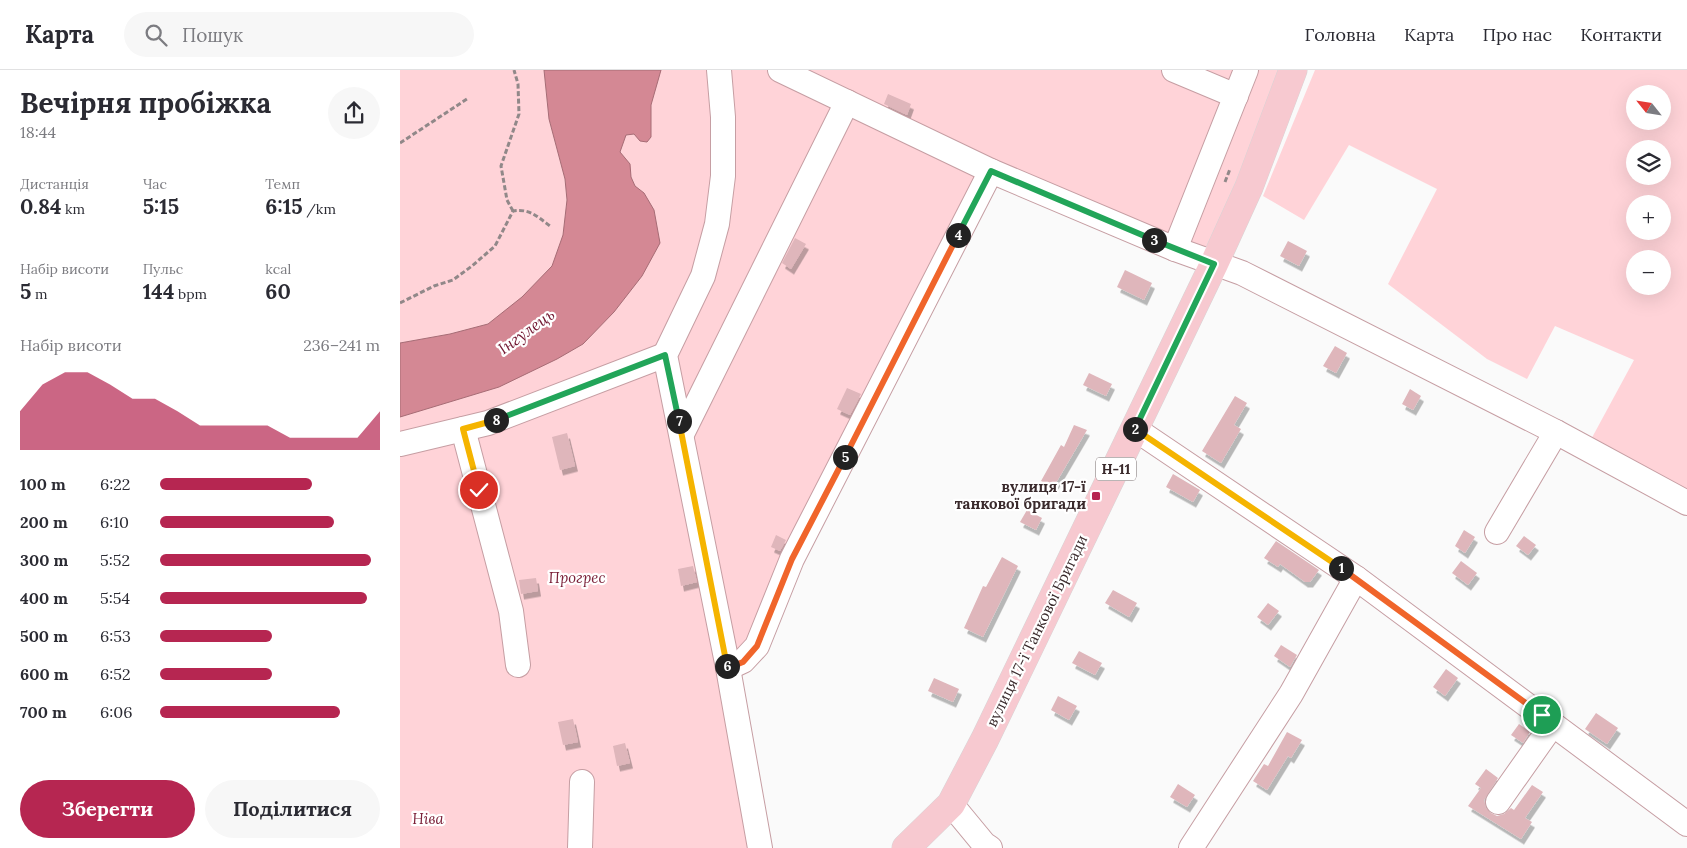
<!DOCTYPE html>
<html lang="uk">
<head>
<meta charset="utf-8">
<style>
  body { margin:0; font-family:Lora,serif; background:#f7f7f7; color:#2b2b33; height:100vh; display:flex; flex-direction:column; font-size:19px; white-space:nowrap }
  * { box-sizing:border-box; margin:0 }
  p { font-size:16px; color:#7c7c81 }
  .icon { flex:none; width:28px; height:28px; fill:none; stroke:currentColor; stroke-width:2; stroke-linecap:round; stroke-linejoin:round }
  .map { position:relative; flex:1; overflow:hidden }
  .sheet { display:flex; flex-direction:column; background:#fff; width:400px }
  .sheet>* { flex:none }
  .needle { width:32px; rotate:300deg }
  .tools { position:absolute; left:1226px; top:15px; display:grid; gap:10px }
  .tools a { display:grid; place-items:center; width:45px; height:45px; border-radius:50%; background:#fff; box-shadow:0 5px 20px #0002; font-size:25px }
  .pin { position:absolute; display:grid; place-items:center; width:42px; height:42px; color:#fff; margin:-21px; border:2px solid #fff; border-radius:50%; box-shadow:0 1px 5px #0007 }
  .km { position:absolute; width:25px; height:25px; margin:-12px; border-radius:50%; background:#222; color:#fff; font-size:14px; line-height:25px; text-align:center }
  .round { display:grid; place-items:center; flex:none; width:52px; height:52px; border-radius:26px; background:#f7f7f7 }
  .summary { display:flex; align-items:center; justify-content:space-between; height:85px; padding:0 20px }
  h1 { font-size:28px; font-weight:800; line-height:38px }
  .figures { display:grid; grid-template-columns:repeat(3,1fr); gap:8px; height:85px; padding:5px 20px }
  .figures div { display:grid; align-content:center }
  .figures b { font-size:21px; font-weight:800 }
  .figures small { font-size:14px; font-weight:400 }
  .figures p { font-size:14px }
  .chart { height:140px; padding:10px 20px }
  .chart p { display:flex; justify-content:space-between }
  .chart svg { width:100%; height:90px; margin-top:5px; fill:#b62651; opacity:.7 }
  .cta { display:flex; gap:10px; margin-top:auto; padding:10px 20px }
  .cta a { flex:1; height:58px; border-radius:30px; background:#b62651; color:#fff; font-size:20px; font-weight:800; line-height:58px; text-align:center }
  .cta a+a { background:#f7f7f7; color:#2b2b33 }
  ul { padding:0 20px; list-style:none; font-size:16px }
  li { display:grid; grid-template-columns:80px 60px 1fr; align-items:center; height:38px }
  li i { height:12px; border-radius:6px; background:#b62651 }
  header { display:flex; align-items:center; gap:30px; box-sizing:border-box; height:70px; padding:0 25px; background:#fff; border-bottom:1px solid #e1e1e2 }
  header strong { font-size:24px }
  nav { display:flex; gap:28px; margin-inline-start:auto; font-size:18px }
  .search { width:350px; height:45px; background:#f7f7f7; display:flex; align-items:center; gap:12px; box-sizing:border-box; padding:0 18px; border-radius:28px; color:#7c7c81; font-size:19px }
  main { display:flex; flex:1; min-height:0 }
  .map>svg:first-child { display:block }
</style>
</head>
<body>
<header>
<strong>Карта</strong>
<div class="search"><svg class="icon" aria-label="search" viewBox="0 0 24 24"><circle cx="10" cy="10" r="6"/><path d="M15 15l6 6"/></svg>Пошук</div>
<nav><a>Головна</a><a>Карта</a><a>Про нас</a><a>Контакти</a></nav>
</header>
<main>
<section class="sheet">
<div class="summary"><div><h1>Вечірня пробіжка</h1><p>18:44</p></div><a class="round"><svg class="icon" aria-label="share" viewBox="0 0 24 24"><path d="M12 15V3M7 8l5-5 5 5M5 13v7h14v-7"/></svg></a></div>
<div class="figures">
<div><p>Дистанція</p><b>0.84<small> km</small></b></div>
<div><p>Час</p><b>5:15</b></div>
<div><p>Темп</p><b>6:15<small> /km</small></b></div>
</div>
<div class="figures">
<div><p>Набір висоти</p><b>5<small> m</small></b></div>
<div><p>Пульс</p><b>144<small> bpm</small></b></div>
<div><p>kcal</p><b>60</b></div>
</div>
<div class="chart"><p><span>Набір висоти</span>236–241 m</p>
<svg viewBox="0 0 160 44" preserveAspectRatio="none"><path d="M0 44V25L10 12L20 6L30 6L40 12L50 19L60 19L70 25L80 32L90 32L100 32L110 32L120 38L130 38L140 38L150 38L160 25V44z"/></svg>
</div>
<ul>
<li><b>100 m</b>6:22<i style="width:69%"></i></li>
<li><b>200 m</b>6:10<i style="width:79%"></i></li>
<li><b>300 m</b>5:52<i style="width:96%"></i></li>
<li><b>400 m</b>5:54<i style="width:94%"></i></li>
<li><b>500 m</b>6:53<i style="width:51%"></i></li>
<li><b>600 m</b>6:52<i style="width:51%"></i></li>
<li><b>700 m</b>6:06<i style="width:82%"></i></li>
</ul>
<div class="cta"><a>Зберегти</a><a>Поділитися</a></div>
</section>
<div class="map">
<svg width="1287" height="778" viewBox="0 0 1287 778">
  <defs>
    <filter id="shadow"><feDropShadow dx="3" dy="5.5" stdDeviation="0" flood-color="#0004"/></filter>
  </defs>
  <rect width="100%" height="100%" fill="#fafafa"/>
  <!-- green -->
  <g fill="#ffd3d8" fill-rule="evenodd">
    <path d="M0 0H144L149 49 165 109 167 130 160 203 88 254 51 264 0 273Z"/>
    <path d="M235 0H883L805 185 591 101 357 576 328 598 360 778H0V339L111 300 211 88Z"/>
    <path d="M915 0H1287V427L1188 375 1234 290 1155 256 1127 309 1087 289 988 214 1037 119 949 75 904 150 863 126ZM1235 24H1262V51H1235ZM1235 79H1262V106H1235ZM1235 134H1262V161H1235ZM1235 189H1262V216H1235Z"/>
  </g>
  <!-- water -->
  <path fill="#d48894" stroke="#a66c75" d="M144 0H261L251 35V67L247 72 240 71 234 64 226 65 220 82 230 94 231 107 235 116 244 123 254 140 260 173 242 206 214 242 183 274 157 289 99 317 0 347V273L50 264 88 254 122 227 152 196 163 165 167 130 165 109 149 49Z"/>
  <!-- building -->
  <g fill="#dfb6bb" filter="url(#shadow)">
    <path d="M488 24 511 34 507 45 484 34Z"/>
    <path d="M395 168 406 174 391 199 382 193Z"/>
    <path d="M888 171 907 181 899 196 880 186Z"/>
    <path d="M725 200 752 213 744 230 717 217Z"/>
    <path d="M935 276 947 283 936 303 923 296Z"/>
    <path d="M689 303 712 314 706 326 683 315Z"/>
    <path d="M447 318 461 324 450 345 437 339Z"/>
    <path d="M1010 319 1021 326 1013 340 1002 334Z"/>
    <path d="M835 326 847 333 834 355 841 359 821 393 802 381Z"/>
    <path d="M674 355 687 360 653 418 641 411 661 375 664 377Z"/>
    <path d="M167 363 175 396 160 400 152 367Z"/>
    <path d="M773 404 800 420 793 432 766 417Z"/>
    <path d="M627 440 642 448 636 460 620 452Z"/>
    <path d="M1064 460 1075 467 1065 483 1055 476Z"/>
    <path d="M376 465 386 470 380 481 371 477Z"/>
    <path d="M1124 466 1136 475 1128 485 1116 476Z"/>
    <path d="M876 471 919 500 910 512H905L880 494 878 497 864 488Z"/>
    <path d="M602 487 618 496 583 567 564 558 583 516 586 517Z"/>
    <path d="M1061 491 1077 503 1068 515 1052 503Z"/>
    <path d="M293 496 297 512 281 516 278 499Z"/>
    <path d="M136 508 138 521 121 524 119 510Z"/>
    <path d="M713 520 737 533 729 547 705 533Z"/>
    <path d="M868 533 879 541 868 555 857 547Z"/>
    <path d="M881 575 897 585 890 597 874 586Z"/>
    <path d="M679 581 702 593 695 605 672 593Z"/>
    <path d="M1046 599 1058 608 1045 626 1033 617Z"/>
    <path d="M534 608 559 619 553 632 528 621Z"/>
    <path d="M658 626 677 636 669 650 651 640Z"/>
    <path d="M1196 643 1218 658 1207 674 1185 659Z"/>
    <path d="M173 649 178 672 163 675 158 652Z"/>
    <path d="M1119 654 1130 662 1123 673 1111 665Z"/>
    <path d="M887 662 902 670 891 688 888 686 867 720 853 711 864 694 868 696Z"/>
    <path d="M225 673 230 693 217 696 213 676Z"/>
    <path d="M1086 699 1098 708 1084 730 1086 738 1091 743 1097 746 1104 744 1111 738 1114 740 1132 715 1143 722 1125 748 1132 752 1121 769 1068 736 1081 718 1075 714Z"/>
    <path d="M778 714 795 725 787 737 770 727Z"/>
  </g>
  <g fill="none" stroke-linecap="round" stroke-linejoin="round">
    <defs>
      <g id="minor">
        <path d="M319 0 323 47V106L317 154 303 206 265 285 328 598 360 778"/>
        <path d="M380 0 591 101 775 179 842 203 1156 362 1287 433"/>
        <path d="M774 0 836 26"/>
        <path d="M775 179 846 0"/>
        <path d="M63 359 111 541 118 595"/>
        <path d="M735 359 956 508 1287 754"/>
        <path d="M282 364 447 32"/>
        <path d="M0 374 88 353 265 285"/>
        <path d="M1097 462 1156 362"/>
        <path d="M328 598 343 591 357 576 392 489 591 101"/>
        <path d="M1098 732 1153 654"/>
        <path d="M551 734 584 774 590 778"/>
        <path d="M180 778 182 712"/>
        <path d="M791 778 891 624 956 508"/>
      </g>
      <path id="major" d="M506 778 551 734 585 669 814 194 849 117 893 0"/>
    </defs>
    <!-- minor casing -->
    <use href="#minor" stroke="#c69ea3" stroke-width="26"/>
    <!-- major casing -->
    <use href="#major" stroke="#d8d4d5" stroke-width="29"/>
    <!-- path -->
    <g stroke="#918889" stroke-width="3" stroke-dasharray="5 2.5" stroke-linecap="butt">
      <path d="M0 73 67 29"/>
      <path d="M825 112 830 99"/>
      <path d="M113 141 107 130 101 96 119 44 118 14 114 0"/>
      <path d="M0 233 34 216 53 210 72 196 95 176 113 141C129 138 138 147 150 156"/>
    </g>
    <!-- minor -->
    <use href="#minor" stroke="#fff" stroke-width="24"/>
    <!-- major -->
    <use href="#major" stroke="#f7c9d0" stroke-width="28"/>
  </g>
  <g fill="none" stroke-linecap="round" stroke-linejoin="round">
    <defs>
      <path id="split-1" d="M941 498 1142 645"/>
      <path id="split-2" d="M735 359 941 498"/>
      <path id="split-3" d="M735 359 814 194 754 170"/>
      <path id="split-4" d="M558 165 591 101 754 170"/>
      <path id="split-5" d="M445 387 558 165"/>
      <path id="split-6" d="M327 596 328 598 343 592 357 576 392 489 445 387"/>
      <path id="split-7" d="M279 351 327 596"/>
      <path id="split-8" d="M96 350 265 285 279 351"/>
      <path id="split-9" d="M79 420 63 359 96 350"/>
    </defs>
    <!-- split-1 casing -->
    <use href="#split-1" stroke="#fff" stroke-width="10"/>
    <!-- split-2 casing -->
    <use href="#split-2" stroke="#fff" stroke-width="10"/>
    <!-- split-3 casing -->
    <use href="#split-3" stroke="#fff" stroke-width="10"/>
    <!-- split-4 casing -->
    <use href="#split-4" stroke="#fff" stroke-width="10"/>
    <!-- split-5 casing -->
    <use href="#split-5" stroke="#fff" stroke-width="10"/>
    <!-- split-6 casing -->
    <use href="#split-6" stroke="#fff" stroke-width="10"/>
    <!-- split-7 casing -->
    <use href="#split-7" stroke="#fff" stroke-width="10"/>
    <!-- split-8 casing -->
    <use href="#split-8" stroke="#fff" stroke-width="10"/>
    <!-- split-9 casing -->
    <use href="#split-9" stroke="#fff" stroke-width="10"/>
    <!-- split-1 -->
    <use href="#split-1" stroke="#f0652b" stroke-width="6"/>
    <!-- split-2 -->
    <use href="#split-2" stroke="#f5b400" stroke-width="6"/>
    <!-- split-3 -->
    <use href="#split-3" stroke="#22a559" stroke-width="6"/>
    <!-- split-4 -->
    <use href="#split-4" stroke="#22a559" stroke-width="6"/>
    <!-- split-5 -->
    <use href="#split-5" stroke="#f0652b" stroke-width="6"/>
    <!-- split-6 -->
    <use href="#split-6" stroke="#f0652b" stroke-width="6"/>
    <!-- split-7 -->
    <use href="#split-7" stroke="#f5b400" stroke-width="6"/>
    <!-- split-8 -->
    <use href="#split-8" stroke="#22a559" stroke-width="6"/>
    <!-- split-9 -->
    <use href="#split-9" stroke="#f5b400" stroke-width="6"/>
  </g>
  <!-- markers -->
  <rect fill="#b62651" stroke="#fff" stroke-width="2" x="691" y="421" width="10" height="10" rx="2.5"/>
  <g text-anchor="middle" stroke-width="4.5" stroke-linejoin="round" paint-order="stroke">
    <!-- shield labels -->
    <rect fill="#fff" stroke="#756a6b" stroke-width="1" x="696" y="387.5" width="40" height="23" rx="4"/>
    <g font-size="14" font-weight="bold" fill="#3a2a2c">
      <text x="716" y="404">Н-11</text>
    </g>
    <!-- poi labels -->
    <g font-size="15" font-weight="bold" fill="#3a2a2c" stroke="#fff" text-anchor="end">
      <text x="686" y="422">вулиця 17-ї<tspan x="686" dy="17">танкової бригади</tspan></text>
    </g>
    <!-- park labels -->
    <g font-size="15" font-style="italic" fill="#7b2139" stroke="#fff">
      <text x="177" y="513">Прогрес</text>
      <text x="28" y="754">Ніва</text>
    </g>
    <!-- street labels -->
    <g font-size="15" fill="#3a2a2c" stroke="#fff">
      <text transform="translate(637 561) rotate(-64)" y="5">вулиця 17-ї Танкової Бригади</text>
    </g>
    <!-- water labels -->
    <g font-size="16" font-style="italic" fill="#731832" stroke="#fff">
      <text transform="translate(126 261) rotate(-36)" y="6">Інгулець</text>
    </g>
  </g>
</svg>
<div class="tools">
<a><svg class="needle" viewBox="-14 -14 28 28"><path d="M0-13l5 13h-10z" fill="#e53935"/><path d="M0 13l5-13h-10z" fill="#7c7c81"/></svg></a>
<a><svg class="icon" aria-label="layers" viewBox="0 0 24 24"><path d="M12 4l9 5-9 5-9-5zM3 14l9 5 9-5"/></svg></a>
<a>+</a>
<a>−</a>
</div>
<div class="pin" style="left:1142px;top:645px;background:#1e9e55"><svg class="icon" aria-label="arrive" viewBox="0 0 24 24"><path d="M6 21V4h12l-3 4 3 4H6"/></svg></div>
<div class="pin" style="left:79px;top:420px;background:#d93025"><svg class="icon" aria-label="check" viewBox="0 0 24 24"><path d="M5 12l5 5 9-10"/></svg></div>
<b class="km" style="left:941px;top:498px">1</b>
<b class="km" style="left:735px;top:359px">2</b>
<b class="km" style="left:754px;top:170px">3</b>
<b class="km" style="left:558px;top:165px">4</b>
<b class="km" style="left:445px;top:387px">5</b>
<b class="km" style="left:327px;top:596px">6</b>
<b class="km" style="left:279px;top:351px">7</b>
<b class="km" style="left:96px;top:350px">8</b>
</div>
</main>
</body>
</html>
